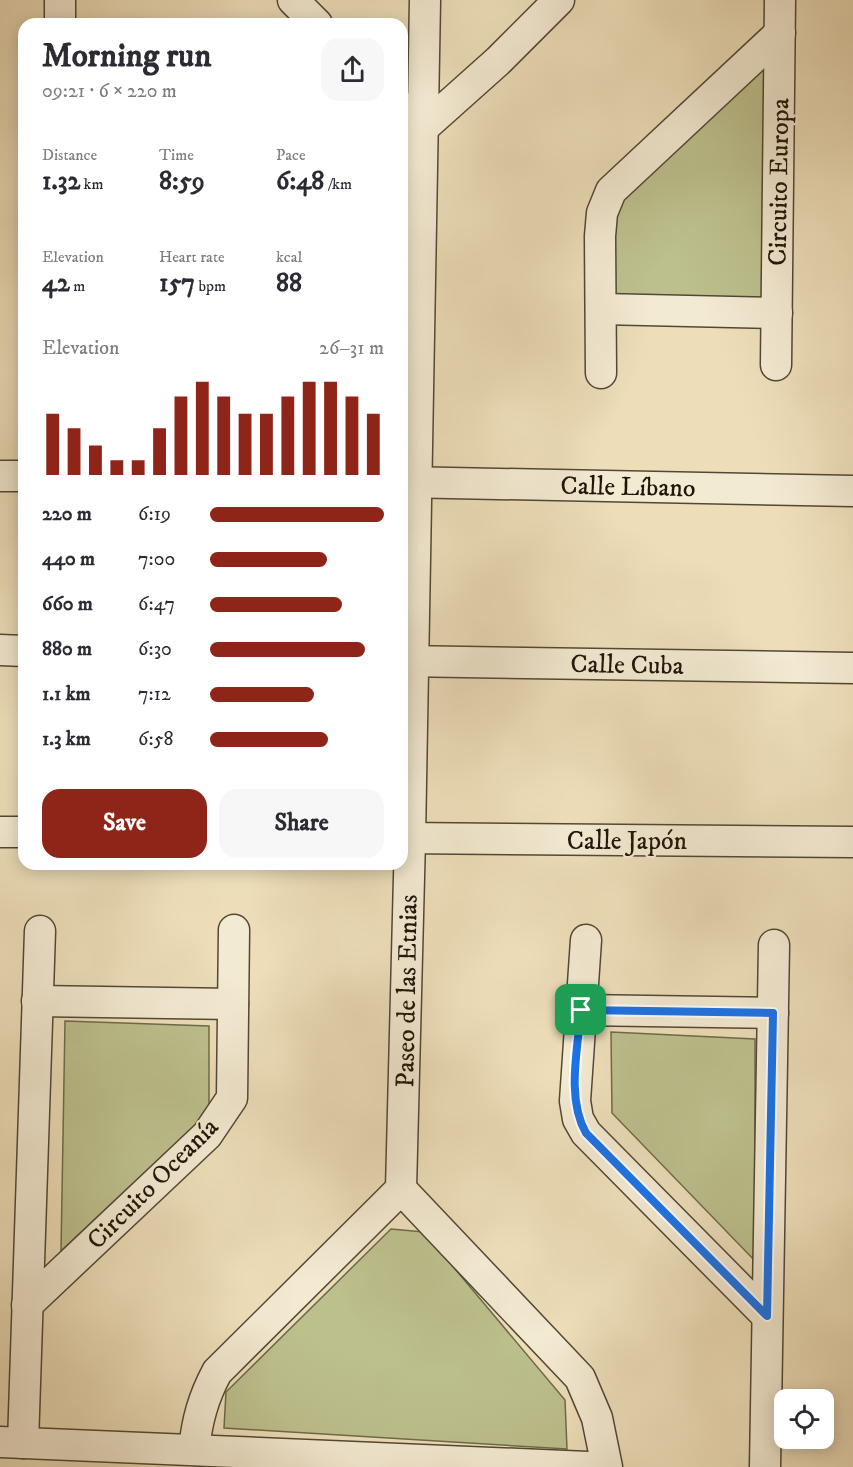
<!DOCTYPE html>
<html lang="en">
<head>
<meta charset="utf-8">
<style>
  body { margin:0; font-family:"IM FELL DW Pica",serif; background:#f7f7f7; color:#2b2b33; height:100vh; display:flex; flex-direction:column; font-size:22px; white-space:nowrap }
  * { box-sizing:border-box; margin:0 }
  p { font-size:20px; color:#7c7c81 }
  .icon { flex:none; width:33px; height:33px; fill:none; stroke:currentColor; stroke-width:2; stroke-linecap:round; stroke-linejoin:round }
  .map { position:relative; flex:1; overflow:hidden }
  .drawer { position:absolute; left:18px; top:18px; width:390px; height:852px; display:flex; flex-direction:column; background:#fff; border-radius:18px; box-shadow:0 3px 15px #0003 }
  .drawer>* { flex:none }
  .buttons { position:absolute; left:774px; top:1389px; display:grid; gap:12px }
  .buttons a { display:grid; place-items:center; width:60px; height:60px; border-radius:12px; background:#fff; box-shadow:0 3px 15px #0003; font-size:30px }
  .pin { position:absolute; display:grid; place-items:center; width:51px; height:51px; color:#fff; margin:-26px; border-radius:12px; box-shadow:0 3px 9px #0006 }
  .round { display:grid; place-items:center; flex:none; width:63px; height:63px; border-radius:18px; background:#f7f7f7 }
  .head { display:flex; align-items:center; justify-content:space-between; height:102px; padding:0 24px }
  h1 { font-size:33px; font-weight:700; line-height:45px }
  .metrics { display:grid; grid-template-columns:repeat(3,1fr); gap:9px; height:102px; padding:6px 24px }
  .metrics div { display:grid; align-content:center }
  .metrics b { font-size:26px; font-weight:700 }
  .metrics small { font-size:16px; font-weight:400 }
  .metrics p { font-size:16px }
  .chart { height:168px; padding:12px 24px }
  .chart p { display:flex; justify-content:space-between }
  .chart svg { width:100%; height:108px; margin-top:6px; stroke:#8f2418; stroke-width:6 }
  .action { display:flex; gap:12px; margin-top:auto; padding:12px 24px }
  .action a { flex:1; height:69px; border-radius:18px; background:#8f2418; color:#fff; font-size:24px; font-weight:700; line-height:69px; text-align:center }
  .action a+a { background:#f7f7f7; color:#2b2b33 }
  ul { padding:0 24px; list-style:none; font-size:20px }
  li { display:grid; grid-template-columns:96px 72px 1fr; align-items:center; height:45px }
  li i { height:15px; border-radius:8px; background:#8f2418 }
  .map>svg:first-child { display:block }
</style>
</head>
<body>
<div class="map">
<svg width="853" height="1467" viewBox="0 0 853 1467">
  <rect width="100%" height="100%" fill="#eddeb9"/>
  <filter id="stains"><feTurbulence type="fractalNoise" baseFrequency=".00333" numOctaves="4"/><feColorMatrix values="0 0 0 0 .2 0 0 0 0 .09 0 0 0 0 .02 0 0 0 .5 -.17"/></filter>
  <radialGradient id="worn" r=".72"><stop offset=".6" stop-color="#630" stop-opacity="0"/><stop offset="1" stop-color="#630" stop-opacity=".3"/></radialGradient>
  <!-- green -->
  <g fill="#bcc08d" stroke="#6e6b4b" stroke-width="1.5">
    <path d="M770 55 769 305 609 299 613 204Z"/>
    <path d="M65 1021 209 1026V1112L61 1251Z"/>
    <path d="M611 1032 755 1039V1261L612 1113Z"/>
    <path d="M391 1229 424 1232 565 1400 567 1449 224 1428 226 1392Z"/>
  </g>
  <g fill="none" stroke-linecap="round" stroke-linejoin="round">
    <defs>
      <g id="minor">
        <path d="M293 0 317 24"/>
        <path d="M60 24V0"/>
        <path d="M402 107 423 128 498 61 559 0"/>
        <path d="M601 309 777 313"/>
        <path d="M776 365 780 0"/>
        <path d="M601 373 600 236 602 213 611 191 780 33"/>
        <path d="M0 476H24"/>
        <path d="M402 482 853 491"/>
        <path d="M0 650 24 651"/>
        <path d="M402 661 853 668"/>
        <path d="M0 832H24"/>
        <path d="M402 838 853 842"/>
        <path d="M586 940 575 1101 578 1119 586 1133 767 1316"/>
        <path d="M37 1001 233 1004"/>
        <path d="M581 1010 773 1013"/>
        <path d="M401 1189 580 1378 597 1418 607 1467"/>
        <path d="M27 1305 207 1135 232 1098 234 930"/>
        <path d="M0 1442 588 1467"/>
        <path d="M23 1443 40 931"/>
        <path d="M194 1449C197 1421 203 1398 217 1372L401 1189 410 838 425 0"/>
        <path d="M765 1467 774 945"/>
      </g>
    </defs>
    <!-- minor casing -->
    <use href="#minor" stroke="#524835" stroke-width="33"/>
    <!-- minor -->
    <use href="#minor" stroke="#f3ead2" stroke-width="30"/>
  </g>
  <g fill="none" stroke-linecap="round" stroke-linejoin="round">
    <defs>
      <path id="route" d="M581 1010 773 1013 767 1316 586 1133C566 1098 578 1048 581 1010Z"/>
    </defs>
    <!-- route casing -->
    <use href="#route" stroke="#fff" stroke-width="12"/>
    <!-- route -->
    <use href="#route" stroke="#1a73e8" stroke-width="8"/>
  </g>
  <g text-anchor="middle" stroke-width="4.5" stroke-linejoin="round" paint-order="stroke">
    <!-- street labels -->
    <g font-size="26" fill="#1f1609" stroke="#f3ead2">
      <text transform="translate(778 182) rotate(-89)" y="9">Circuito Europa</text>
      <text transform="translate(628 486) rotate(1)" y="9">Calle Líbano</text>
      <text transform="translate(627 664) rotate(1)" y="9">Calle Cuba</text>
      <text x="627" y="849">Calle Japón</text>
      <text transform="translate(406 991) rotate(-89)" y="9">Paseo de las Etnias</text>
      <text transform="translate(152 1183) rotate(-45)" y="9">Circuito Oceanía</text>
    </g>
  </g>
  <rect width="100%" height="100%" filter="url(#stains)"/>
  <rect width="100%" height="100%" fill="url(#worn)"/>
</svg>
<div class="buttons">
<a><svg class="icon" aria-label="locate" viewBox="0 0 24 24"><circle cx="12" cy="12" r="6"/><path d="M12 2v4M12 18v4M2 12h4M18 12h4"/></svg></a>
</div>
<div class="pin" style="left:581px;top:1010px;background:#1e9e55"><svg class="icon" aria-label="arrive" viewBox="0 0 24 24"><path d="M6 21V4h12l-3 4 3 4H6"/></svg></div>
<section class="drawer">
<div class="head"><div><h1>Morning run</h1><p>09:21 · 6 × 220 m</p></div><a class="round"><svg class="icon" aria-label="share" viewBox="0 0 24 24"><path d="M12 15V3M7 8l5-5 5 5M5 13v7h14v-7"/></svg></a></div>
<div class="metrics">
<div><p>Distance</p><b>1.32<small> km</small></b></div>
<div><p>Time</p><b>8:59</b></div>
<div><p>Pace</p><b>6:48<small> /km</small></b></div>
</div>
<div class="metrics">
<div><p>Elevation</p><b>42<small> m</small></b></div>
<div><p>Heart rate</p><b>157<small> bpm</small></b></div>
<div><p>kcal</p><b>88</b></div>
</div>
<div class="chart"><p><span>Elevation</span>26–31 m</p>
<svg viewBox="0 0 160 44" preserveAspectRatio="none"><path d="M5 44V19M15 44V25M25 44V32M35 44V38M45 44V38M55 44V25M65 44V12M75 44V6M85 44V12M95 44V19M105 44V19M115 44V12M125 44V6M135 44V6M145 44V12M155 44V19"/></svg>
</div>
<ul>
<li><b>220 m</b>6:19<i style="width:100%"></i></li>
<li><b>440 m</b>7:00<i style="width:67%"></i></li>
<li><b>660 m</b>6:47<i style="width:76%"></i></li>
<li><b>880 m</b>6:30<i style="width:89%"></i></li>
<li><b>1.1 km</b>7:12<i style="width:60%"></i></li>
<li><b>1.3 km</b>6:58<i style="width:68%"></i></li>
</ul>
<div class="action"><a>Save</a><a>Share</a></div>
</section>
</div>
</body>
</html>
